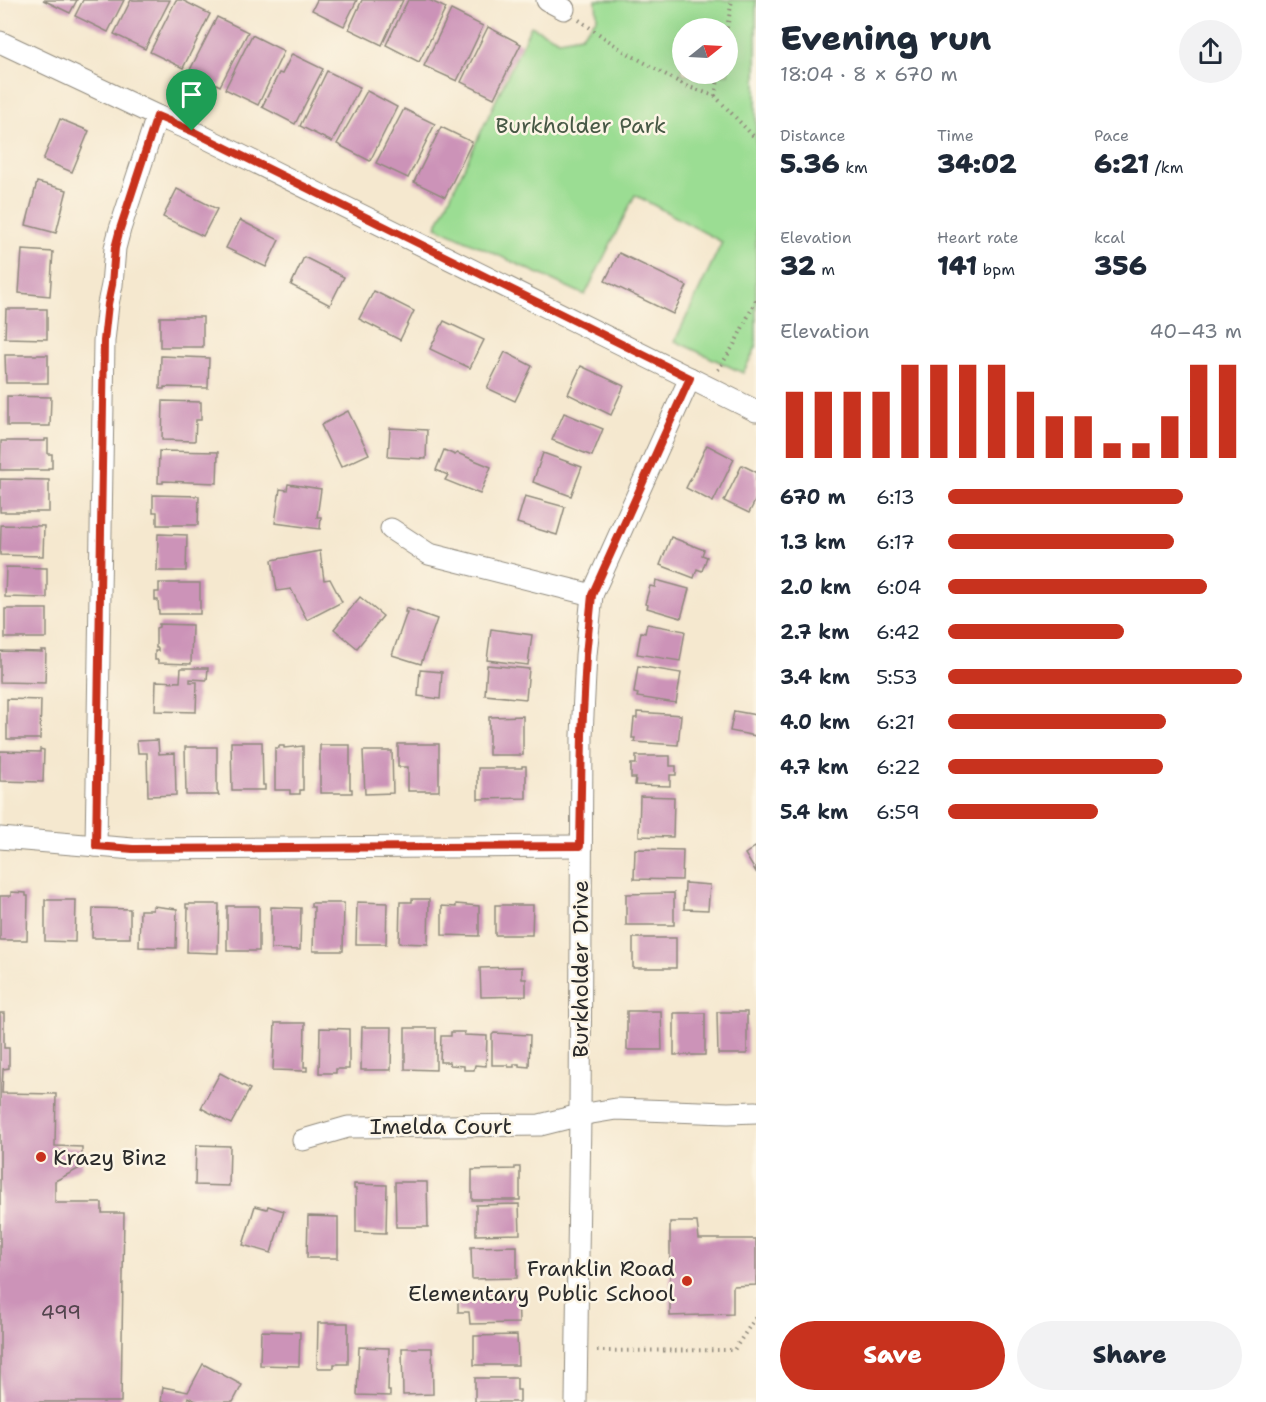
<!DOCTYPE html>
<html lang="en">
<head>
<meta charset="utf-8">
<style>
  body { margin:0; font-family:"Shantell Sans",sans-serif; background:#f2f2f3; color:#1f2937; height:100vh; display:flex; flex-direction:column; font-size:22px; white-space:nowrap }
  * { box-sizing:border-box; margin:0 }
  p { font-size:20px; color:#747a83 }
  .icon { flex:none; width:33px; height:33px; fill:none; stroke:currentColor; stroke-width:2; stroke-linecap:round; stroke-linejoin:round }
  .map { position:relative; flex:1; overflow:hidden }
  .details { display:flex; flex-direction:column; background:#fff; width:510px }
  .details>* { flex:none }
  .needle { width:39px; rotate:72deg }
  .controls { position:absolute; left:672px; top:18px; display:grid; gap:12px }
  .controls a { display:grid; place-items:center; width:66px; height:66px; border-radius:50%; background:#fff; box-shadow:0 6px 24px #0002; font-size:30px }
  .pin { position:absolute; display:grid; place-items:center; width:51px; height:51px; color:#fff; margin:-62px -26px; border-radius:50% 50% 50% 0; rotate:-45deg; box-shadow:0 0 6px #0007 }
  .pin .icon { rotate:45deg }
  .round { display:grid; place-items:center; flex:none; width:63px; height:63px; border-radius:32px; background:#f2f2f3 }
  .summary { display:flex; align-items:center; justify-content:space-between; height:102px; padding:0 24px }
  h1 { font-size:33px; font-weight:800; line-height:45px }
  .metrics { display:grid; grid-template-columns:repeat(3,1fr); gap:9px; height:102px; padding:6px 24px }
  .metrics div { display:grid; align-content:center }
  .metrics b { font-size:26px; font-weight:800 }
  .metrics small { font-size:16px; font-weight:400 }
  .metrics p { font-size:16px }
  .chart { height:168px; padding:12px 24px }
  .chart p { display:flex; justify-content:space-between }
  .chart svg { width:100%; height:108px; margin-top:6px; stroke:#c8321e; stroke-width:6 }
  .action { display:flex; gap:12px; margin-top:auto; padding:12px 24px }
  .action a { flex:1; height:69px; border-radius:36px; background:#c8321e; color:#fff; font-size:24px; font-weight:800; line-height:69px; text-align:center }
  .action a+a { background:#f2f2f3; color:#1f2937 }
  ul { padding:0 24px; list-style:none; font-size:20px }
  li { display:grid; grid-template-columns:96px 72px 1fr; align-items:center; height:45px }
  li i { height:15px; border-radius:8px; background:#c8321e }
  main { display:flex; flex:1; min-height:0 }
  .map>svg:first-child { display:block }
</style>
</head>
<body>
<main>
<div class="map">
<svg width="756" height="1402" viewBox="0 0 756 1402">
  <rect width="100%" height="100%" fill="#fcf5e5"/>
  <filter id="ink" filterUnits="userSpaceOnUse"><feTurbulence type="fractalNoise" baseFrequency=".0167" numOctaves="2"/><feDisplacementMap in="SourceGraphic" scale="12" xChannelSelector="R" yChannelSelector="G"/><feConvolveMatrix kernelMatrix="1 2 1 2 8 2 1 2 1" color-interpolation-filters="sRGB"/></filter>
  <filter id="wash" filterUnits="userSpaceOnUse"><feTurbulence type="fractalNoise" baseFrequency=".008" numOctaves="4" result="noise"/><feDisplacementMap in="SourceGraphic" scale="24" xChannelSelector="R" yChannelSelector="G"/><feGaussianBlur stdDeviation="1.35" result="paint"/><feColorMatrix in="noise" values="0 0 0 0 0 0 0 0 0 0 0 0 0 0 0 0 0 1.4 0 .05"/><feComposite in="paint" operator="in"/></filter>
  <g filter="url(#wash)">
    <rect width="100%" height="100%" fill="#f5e8cf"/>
    <!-- green -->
    <path fill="#9bdd93" stroke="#63845f" stroke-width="1.5" fill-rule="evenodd" d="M596 0H756V347L743 373 675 341 722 242 635 195 585 295 436 227 531 26 559 40 581 36 597 18ZM728 28V74H682V28Z"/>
    <g id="blocks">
      <!-- building -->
      <g fill="#cc93b8">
        <path d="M43 0H77L70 13Z"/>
        <path d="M83 0H124L108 32 75 16Z"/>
        <path d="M131 0H170L145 49 114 34Z"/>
        <path d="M176 0H182L210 14 183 68 150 52Z"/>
        <path d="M317 0H357L344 26 312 10Z"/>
        <path d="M362 0H403L382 45 349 29Z"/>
        <path d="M408 0H429L446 8 419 62 386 45Z"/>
        <path d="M451 10 483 26 457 81 424 66Z"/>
        <path d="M217 17 248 32 220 86 190 70Z"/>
        <path d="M488 27 521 44 494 98 461 82Z"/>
        <path d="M252 35 284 51 258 105 225 89Z"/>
        <path d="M292 54 323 69 295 124 262 107 279 73 282 74Z"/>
        <path d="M327 71 360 87 332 142 300 126Z"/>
        <path d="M367 91 397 107 370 161 337 144Z"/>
        <path d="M404 109 435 124 408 178 376 163Z"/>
        <path d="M60 119 89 131 72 172 43 160Z"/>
        <path d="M441 127 472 142 445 197 414 182Z"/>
        <path d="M37 182 67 190 56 233 26 225Z"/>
        <path d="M177 189 217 209 203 236 163 217Z"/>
        <path d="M240 220 279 240 266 267 226 248Z"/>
        <path d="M22 250 53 252 50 296 19 293Z"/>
        <path d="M619 253 687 286 673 314 605 281Z"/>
        <path d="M304 257 344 277 330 305 291 285Z"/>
        <path d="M374 291 414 311 400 340 359 319Z"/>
        <path d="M6 309H47V339L5 338Z"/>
        <rect x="160" y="317" width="43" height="30"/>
        <path d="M444 321 484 340 470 368 430 349Z"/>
        <path d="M505 352 532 366 515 401 487 388Z"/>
        <path d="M5 355H48V383H6Z"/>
        <path d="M161 356 209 358 208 388 164 387V389H160Z"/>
        <path d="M581 366 624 386 611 415 568 394Z"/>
        <path d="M7 396 51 397 50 426H7Z"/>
        <path d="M163 401 201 402V420H196L195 441 162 440Z"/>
        <path d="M348 411 369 454 341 467 321 425Z"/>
        <path d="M564 413 603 429 592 456 552 440Z"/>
        <path d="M390 428 427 430 426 459 388 457Z"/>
        <path d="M45 439H48V454H52V468H48V470H0L1 441H45Z"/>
        <path d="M707 445 734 459 713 502 686 488Z"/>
        <path d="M444 450 455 455 457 453 491 467 480 494 445 480 448 475 436 470Z"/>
        <path d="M159 451 218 452 217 483 163 481V483H158Z"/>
        <path d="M543 453 582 467 571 496 533 482Z"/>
        <path d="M742 465 756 472V499L749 513 724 501Z"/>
        <path d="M0 479 49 480V512H0Z"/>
        <path d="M288 484 321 489 317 517H321L320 529 275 523 280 489 287 490Z"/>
        <path d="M153 495 199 496 198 525H157V512H153Z"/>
        <path d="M525 496 565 507 557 535 517 523Z"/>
        <path d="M1 525 44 526 43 556 0 555Z"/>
        <path d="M158 534 187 535 186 571H157Z"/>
        <path d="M671 537 704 550 702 555 707 557 702 571 697 569 694 578 660 565Z"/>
        <path d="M320 551 324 580 330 579 342 602 307 620 291 589 277 591 272 560Z"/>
        <path d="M6 567 47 568V598L5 597Z"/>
        <path d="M656 580 689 589 681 618 647 608 648 605 645 604 650 586 655 587Z"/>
        <path d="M159 583H200V614H159L158 600H155V592H159Z"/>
        <path d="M360 597 383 616 357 648 334 629Z"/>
        <path d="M406 608 437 619 421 664 392 655 407 612H405Z"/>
        <rect x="5" y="609" width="42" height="29"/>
        <path d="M159 624 192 625 191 664 158 663V660H155V651H158V648H156V628L159 627Z"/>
        <path d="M647 624 685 631 680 661 637 654 641 632 645 633Z"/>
        <path d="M491 629 532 635 528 665 487 660Z"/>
        <path d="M41 650H46L45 683 0 682V651L42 652Z"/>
        <path d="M487 665 529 669 526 699 485 695Z"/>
        <path d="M638 666 681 673 676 703 637 697 638 694 634 693Z"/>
        <path d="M181 668H208L207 680 190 679V682H197L196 712 155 711 156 681 180 682Z"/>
        <path d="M420 670 442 672 440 699 418 696Z"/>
        <path d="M7 699 41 700 40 739H7Z"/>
        <path d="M734 711 756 715V736L730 731Z"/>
        <path d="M637 712 681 715 678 745 634 742 635 738H632L634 718H637Z"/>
        <path d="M523 716V755H489V717Z"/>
        <path d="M158 740 159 754 175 753 176 795 148 796 147 753H138L137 741Z"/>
        <path d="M231 742H262L263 785H265V790H232Z"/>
        <path d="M398 744H439V791H408V767H398Z"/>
        <path d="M320 745H350V789H352V793H320Z"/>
        <path d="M279 746H284V748L303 746V790H300V794H290V790H275V748H279Z"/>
        <path d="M185 747H217V791L219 795H186Z"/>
        <path d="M40 749 44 750 43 782 0 781V751L40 752Z"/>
        <path d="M363 751H392L393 793 365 794Z"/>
        <path d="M636 756H670V766H676V775H670V786L635 785 636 778H631V764H636Z"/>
        <path d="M522 766H526V798L478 799V768H522Z"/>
        <path d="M640 796 674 797 673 837 639 836Z"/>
        <path d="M755 847 756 849V872L745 854Z"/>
        <path d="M635 849 683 850 682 880 634 879Z"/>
        <path d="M685 883 710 885 708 910 684 909Z"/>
        <path d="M11 892 26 893V896H28L27 940H0V896H11Z"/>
        <path d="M674 893V925H626V894Z"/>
        <path d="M412 899H429L428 944 399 943 400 902H412Z"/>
        <path d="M45 900H76L75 942 45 941Z"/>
        <path d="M357 902 387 903 386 944H356Z"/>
        <path d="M311 903H344L343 951H313L314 907H311Z"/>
        <path d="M186 904H219L218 953 187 952 188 908H186Z"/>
        <path d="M456 904 479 906V936L442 935V906L456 907Z"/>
        <path d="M495 905H533L532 935H495Z"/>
        <path d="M153 906 177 909 176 948 139 947 140 910H153Z"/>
        <rect x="227" y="906" width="32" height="45"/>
        <path d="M271 907 301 908 300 950 271 949Z"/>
        <path d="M93 908 130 909V938H92Z"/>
        <rect x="633" y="938" width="43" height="30"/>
        <path d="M522 967V979H526V996L481 997 480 968Z"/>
        <path d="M627 1011H661L662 1050H627Z"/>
        <path d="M717 1012H747V1054H718Z"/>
        <path d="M0 1013H4V1048H9V1068L3 1069 2 1093 56 1094 55 1146 82 1147V1167L55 1181V1203H102V1213H124L121 1402H0Z"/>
        <rect x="674" y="1013" width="31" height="42"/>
        <path d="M275 1023H305L304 1067H307V1071L273 1070Z"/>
        <path d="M362 1027H392L391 1070H361Z"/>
        <path d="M320 1028 349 1029V1069H336V1073H319Z"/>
        <path d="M405 1028H436V1070L405 1069Z"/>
        <path d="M451 1032H465L464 1035 487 1036 486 1066 475 1065 474 1070H464V1066L450 1065 449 1062H440L441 1036H451Z"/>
        <path d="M494 1033 530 1035 529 1067 519 1066V1064H514V1067H508V1065H492V1035Z"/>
        <path d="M220 1073 250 1089 231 1124 201 1108Z"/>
        <path d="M196 1145 230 1146 229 1186 195 1185Z"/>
        <path d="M515 1167H520V1200H472V1170L515 1169Z"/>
        <path d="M395 1182H427L428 1227H396Z"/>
        <path d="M354 1184 387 1185 386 1233 356 1232V1189H354Z"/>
        <path d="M519 1204 520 1234 476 1235V1205Z"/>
        <path d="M255 1206 267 1209 268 1206 284 1211 271 1253 243 1245Z"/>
        <path d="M308 1216 338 1217V1258H307Z"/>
        <path d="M670 1222H697L699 1239H756V1285L733 1286V1314L670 1316Z"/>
        <path d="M517 1246V1278L472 1279 471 1247Z"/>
        <path d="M514 1290H518L519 1323 470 1324 469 1312H458V1293L514 1292Z"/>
        <path d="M318 1323H348V1364H334V1368H317Z"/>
        <path d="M261 1331 300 1332 299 1366 260 1365Z"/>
        <path d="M517 1335 518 1365H474V1336Z"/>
        <path d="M359 1347 389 1348 388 1391H390V1396L357 1395Z"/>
        <path d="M402 1348H432L433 1394 403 1395Z"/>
        <path d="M203 1364 242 1385 233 1402H198L188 1397 187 1402H161L163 1387 188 1392Z"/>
        <path d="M475 1378H517V1390H520V1402H475Z"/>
      </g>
    </g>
  </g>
  <g filter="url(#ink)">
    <use href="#blocks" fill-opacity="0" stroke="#908a7d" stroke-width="1.5"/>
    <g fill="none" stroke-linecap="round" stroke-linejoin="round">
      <defs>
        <g id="minor">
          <path d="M547 0 564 9"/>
          <path d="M0 42 157 116 192 131 756 411"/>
          <path d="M391 529 429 554 592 595"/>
          <path d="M0 838 133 849 580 846"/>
          <path d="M96 846 104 341 108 304 112 285 115 248 120 229 157 116"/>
          <path d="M303 1140 348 1127 540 1125 580 1115 616 1109 728 1113 756 1112"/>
          <path d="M576 1402 580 1115 582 735 586 655 592 595 690 378"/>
        </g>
      </defs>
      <!-- minor casing -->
      <use href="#minor" stroke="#908a7d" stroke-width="23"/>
      <!-- path -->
      <g stroke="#908a7d" stroke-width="4" stroke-dasharray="1.5 4.5" stroke-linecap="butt">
        <path d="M579 20 622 50 686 86 715 96 756 139"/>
        <path d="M727 28 732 0"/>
        <path d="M715 96 719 74"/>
        <path d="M718 370 734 345 756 300"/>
        <path d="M597 1351 734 1350 756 1317"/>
      </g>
      <!-- minor -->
      <use href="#minor" stroke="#fff" stroke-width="21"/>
    </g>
  </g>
  <g fill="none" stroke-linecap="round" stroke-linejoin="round" filter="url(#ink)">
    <defs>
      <path id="route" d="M157 116 192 131 690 378 592 595 586 655 582 735 580 846 133 849 96 846 104 341 108 304 112 285 115 248 120 229Z"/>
    </defs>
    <!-- route casing -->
    <use href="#route" stroke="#fff" stroke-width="12"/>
    <!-- route -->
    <use href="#route" stroke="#c8321e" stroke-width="8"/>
  </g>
  <!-- markers -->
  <g fill="#c8321e" stroke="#fcf5e5" stroke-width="2">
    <circle cx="41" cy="1157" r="6"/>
    <circle cx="687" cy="1281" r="6"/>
  </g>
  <g text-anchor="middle" stroke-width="5" stroke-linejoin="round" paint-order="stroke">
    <!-- number labels -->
    <g font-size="20" fill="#53454e">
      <text x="61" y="1319">499</text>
    </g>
    <!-- park labels -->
    <g font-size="22" fill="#475845" stroke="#fcf5e5">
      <text x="581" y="133">Burkholder Park</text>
    </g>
    <!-- street labels -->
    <g font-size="22" fill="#2b2b2b" stroke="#fcf5e5">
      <text transform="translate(580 969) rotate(-90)" y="8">Burkholder Drive</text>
      <text x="441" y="1134">Imelda Court</text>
    </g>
    <!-- poi labels -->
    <g font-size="22" fill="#2b2b2b" stroke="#fcf5e5" text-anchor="start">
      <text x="53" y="1165">Krazy Binz</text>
      <text x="675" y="1276" text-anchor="end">Franklin Road<tspan x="675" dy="25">Elementary Public School</tspan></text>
    </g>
  </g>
</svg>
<div class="controls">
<a><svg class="needle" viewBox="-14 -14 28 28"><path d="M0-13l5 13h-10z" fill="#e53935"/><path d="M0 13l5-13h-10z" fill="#747a83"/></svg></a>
</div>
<div class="pin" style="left:192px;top:131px;background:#1e9e55"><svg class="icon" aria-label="arrive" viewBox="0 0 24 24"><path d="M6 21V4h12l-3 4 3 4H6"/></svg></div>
</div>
<section class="details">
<div class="summary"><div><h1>Evening run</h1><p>18:04 · 8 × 670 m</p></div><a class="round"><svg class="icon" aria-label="share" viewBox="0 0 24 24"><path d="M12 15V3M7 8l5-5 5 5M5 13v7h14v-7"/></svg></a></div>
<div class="metrics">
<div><p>Distance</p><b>5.36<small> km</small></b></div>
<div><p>Time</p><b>34:02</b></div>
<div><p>Pace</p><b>6:21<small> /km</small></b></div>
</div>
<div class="metrics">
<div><p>Elevation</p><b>32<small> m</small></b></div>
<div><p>Heart rate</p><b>141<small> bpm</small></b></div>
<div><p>kcal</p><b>356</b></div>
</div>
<div class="chart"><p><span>Elevation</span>40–43 m</p>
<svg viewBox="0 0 160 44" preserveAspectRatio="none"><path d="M5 44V17M15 44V17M25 44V17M35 44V17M45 44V6M55 44V6M65 44V6M75 44V6M85 44V17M95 44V27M105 44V27M115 44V38M125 44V38M135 44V27M145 44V6M155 44V6"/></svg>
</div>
<ul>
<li><b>670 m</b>6:13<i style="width:80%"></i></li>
<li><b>1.3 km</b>6:17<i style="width:77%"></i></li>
<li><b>2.0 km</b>6:04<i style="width:88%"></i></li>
<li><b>2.7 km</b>6:42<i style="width:60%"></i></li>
<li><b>3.4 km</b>5:53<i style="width:100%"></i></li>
<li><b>4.0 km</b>6:21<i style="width:74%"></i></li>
<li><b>4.7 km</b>6:22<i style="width:73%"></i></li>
<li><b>5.4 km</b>6:59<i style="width:51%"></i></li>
</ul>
<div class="action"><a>Save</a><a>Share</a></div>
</section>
</main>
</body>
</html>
